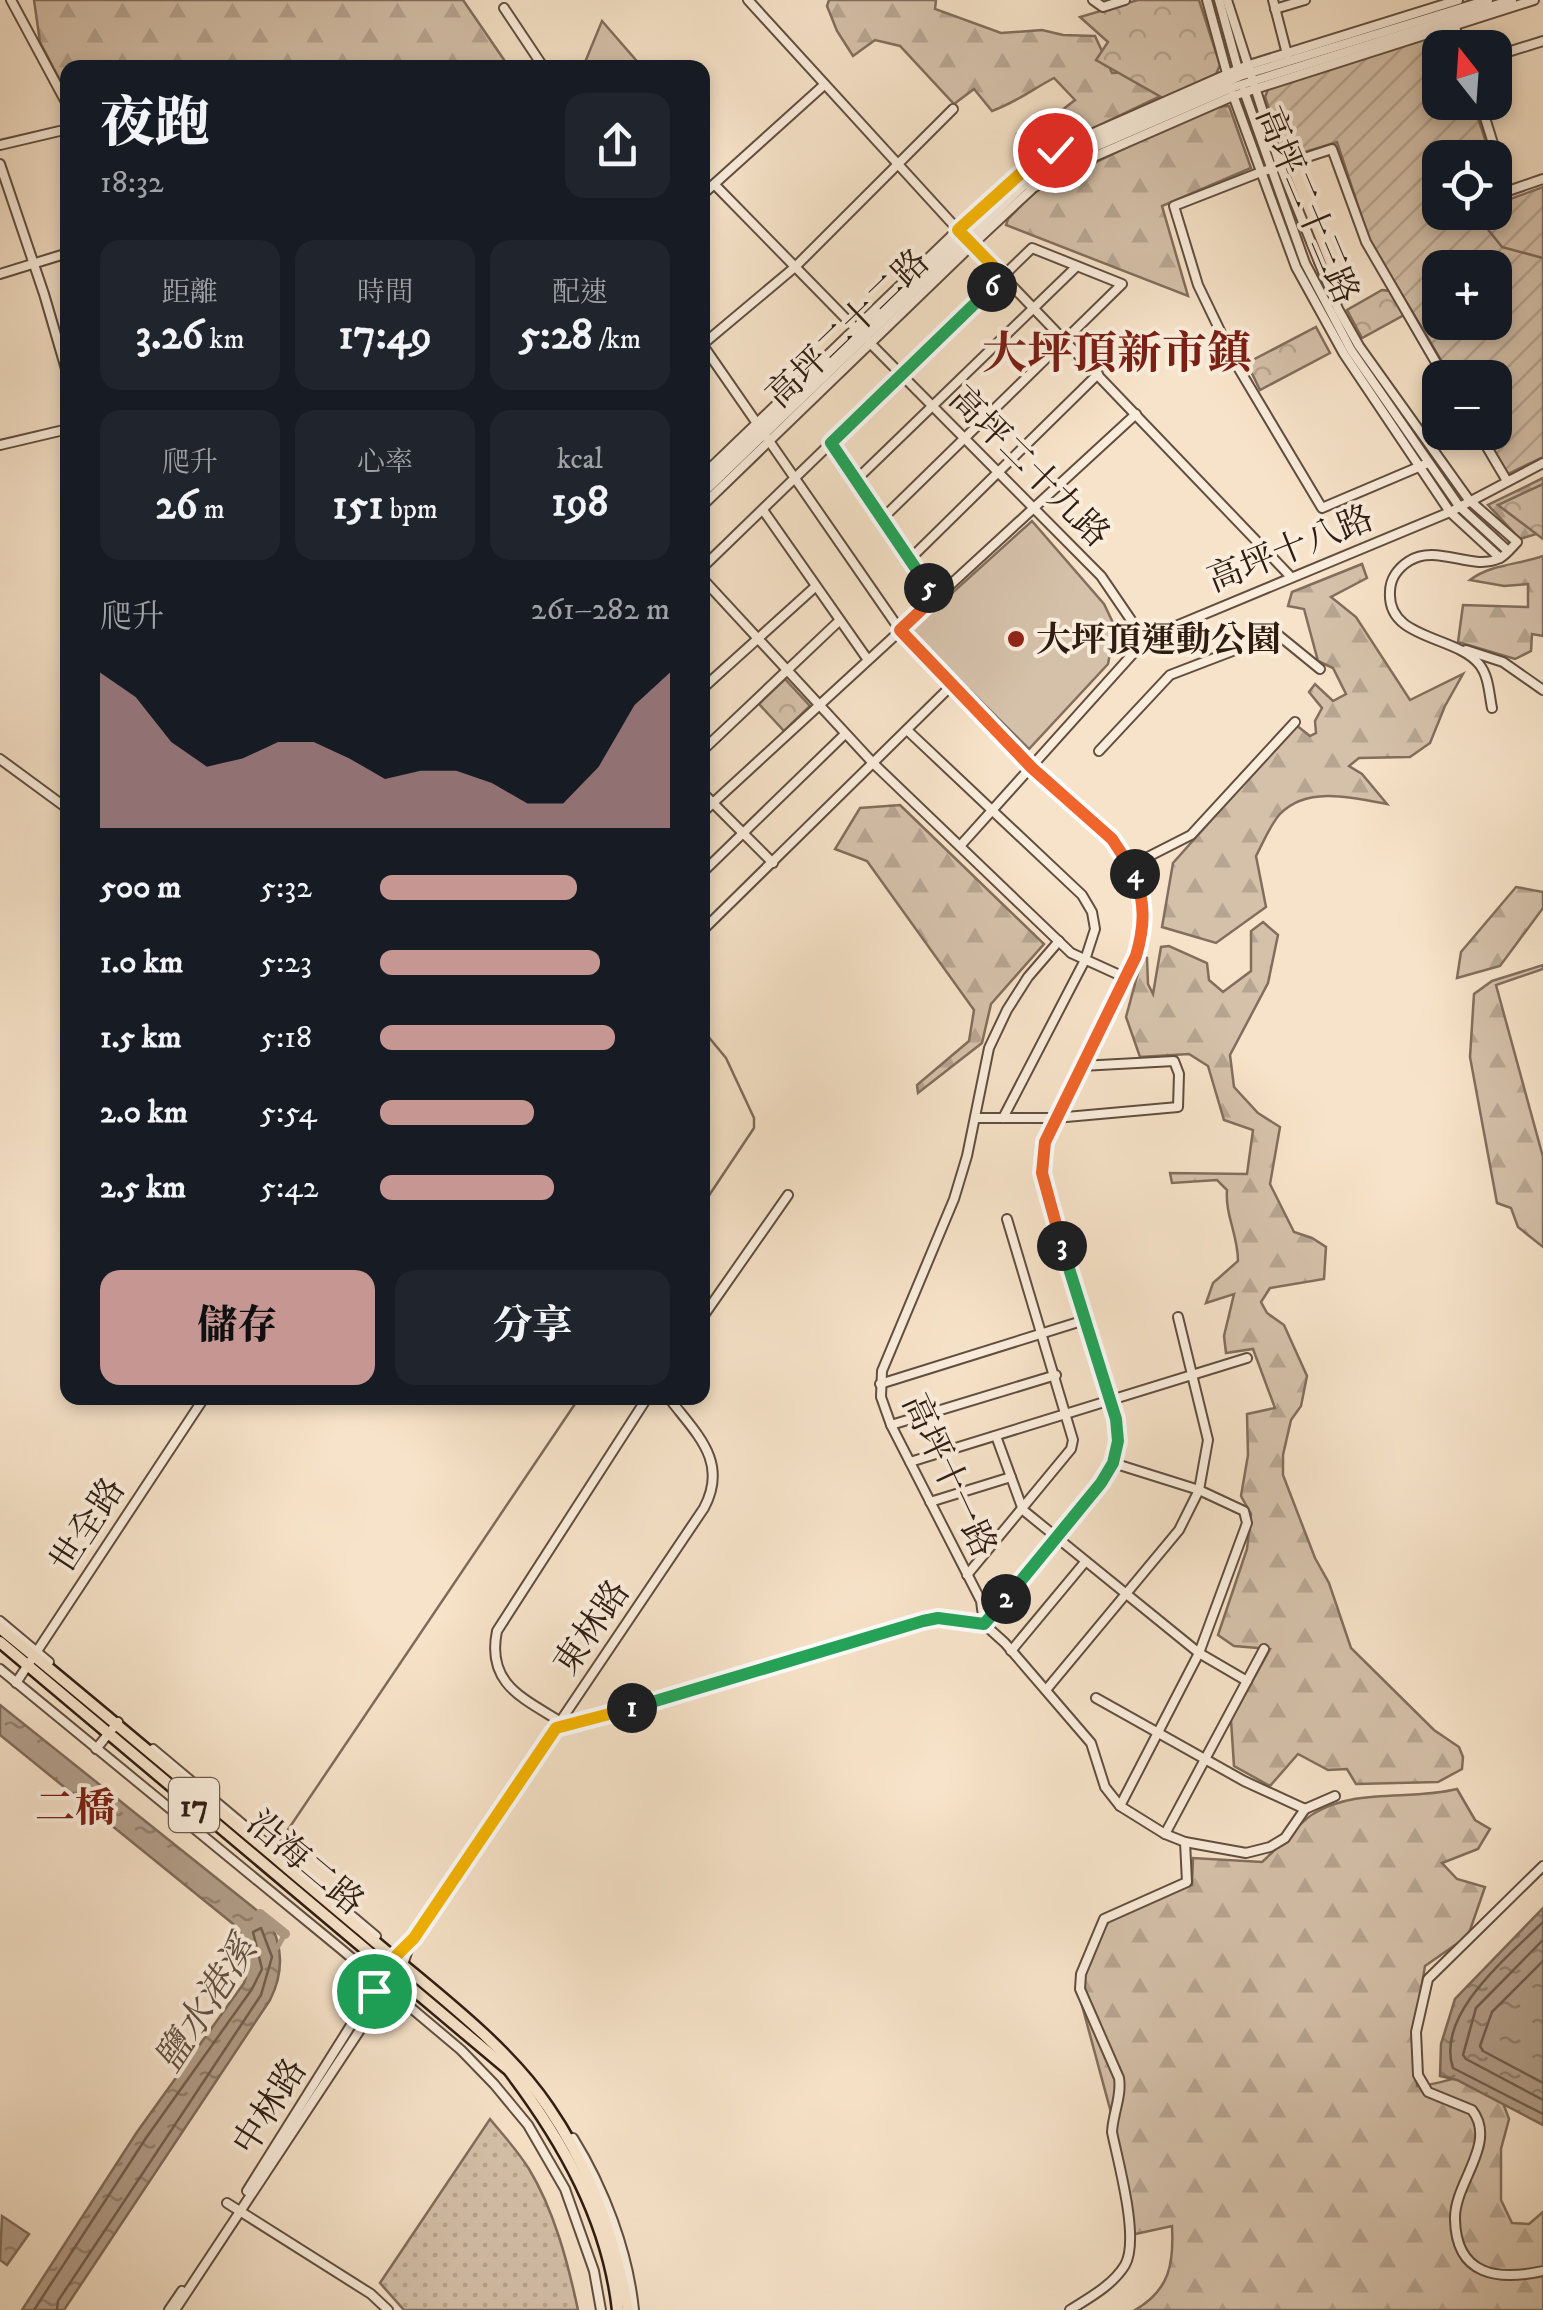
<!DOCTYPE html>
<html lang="zh-TW">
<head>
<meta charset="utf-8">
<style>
  body { margin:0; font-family:"IM FELL DW Pica","Noto Serif TC",serif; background:#20242c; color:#f1f3f6; height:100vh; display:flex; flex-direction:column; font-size:38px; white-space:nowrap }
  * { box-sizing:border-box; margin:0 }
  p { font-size:32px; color:#9ea1a6 }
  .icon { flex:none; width:55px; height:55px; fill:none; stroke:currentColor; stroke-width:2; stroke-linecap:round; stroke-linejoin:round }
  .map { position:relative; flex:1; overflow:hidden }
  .drawer { position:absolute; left:60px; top:60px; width:650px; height:1345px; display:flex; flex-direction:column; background:#171b24; border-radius:20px; box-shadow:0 5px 15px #0003 }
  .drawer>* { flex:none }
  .needle { width:65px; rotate:343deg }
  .controls { position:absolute; left:1422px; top:30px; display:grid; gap:20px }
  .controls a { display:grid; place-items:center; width:90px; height:90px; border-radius:20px; background:#171b24; box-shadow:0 5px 15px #0003; font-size:50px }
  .pin { position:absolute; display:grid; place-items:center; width:85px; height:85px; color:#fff; margin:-42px; border:5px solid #fff; border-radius:50%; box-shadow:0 2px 10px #0007 }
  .km { position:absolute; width:50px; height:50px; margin:-25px; border-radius:50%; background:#222; color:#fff; font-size:28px; line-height:50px; text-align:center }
  .round { display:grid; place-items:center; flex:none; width:105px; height:105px; border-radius:20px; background:#20242c }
  .headline { display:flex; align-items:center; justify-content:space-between; height:170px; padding:0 40px }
  h1 { font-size:55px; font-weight:800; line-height:75px }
  .metrics { display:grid; grid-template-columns:repeat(3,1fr); gap:15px; height:170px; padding:10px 40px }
  .metrics div { display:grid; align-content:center; border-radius:20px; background:#20242c; text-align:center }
  .metrics b { font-size:42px; font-weight:800 }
  .metrics small { font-size:28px; font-weight:400 }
  .metrics p { font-size:28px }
  .chart { height:280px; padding:20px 40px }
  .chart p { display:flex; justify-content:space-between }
  .chart svg { width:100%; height:180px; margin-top:10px; fill:#c59692; opacity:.7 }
  .cta { display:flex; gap:20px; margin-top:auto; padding:20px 40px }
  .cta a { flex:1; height:115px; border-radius:20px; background:#c59692; color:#111; font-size:40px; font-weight:800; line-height:115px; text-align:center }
  .cta a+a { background:#20242c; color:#f1f3f6 }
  ul { padding:0 40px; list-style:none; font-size:32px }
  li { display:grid; grid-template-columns:160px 120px 1fr; align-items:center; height:75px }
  li i { height:25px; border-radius:12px; background:#c59692 }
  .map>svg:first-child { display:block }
</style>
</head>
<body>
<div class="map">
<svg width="1543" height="2310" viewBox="0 0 1543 2310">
  <defs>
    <pattern id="grass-dots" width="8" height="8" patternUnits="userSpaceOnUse" patternTransform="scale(2.5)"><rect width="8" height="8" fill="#d5c1aa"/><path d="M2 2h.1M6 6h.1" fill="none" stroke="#b7a591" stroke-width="1.8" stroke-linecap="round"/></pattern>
    <pattern id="forest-firs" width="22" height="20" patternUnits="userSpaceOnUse" patternTransform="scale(2.5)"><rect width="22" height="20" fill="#d5c1aa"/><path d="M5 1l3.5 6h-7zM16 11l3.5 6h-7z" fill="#b7a591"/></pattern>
    <pattern id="park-crowns" width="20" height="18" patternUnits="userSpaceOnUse" patternTransform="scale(2.5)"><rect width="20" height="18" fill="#d5c1aa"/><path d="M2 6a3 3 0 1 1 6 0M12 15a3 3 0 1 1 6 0" fill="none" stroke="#b7a591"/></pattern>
    <pattern id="garden-furrows" width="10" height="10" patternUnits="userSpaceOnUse" patternTransform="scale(2.5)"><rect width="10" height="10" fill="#d5c1aa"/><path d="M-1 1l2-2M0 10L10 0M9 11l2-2" fill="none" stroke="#b7a591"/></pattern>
    <pattern id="water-ripples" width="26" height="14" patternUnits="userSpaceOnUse" patternTransform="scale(2.5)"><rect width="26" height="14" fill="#b39f8b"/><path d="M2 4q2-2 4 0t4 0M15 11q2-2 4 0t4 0" fill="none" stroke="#928170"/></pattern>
  </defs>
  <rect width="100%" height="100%" fill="#f7e3c9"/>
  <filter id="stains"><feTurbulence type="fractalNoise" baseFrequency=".002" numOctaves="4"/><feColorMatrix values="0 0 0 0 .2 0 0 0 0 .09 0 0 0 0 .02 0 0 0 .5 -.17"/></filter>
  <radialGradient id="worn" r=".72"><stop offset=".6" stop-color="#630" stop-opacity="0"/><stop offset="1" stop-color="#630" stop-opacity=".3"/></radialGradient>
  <!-- grass -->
  <path fill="url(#grass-dots)" stroke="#826e5e" stroke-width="2.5" d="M490 2119C503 2135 518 2151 529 2169 554 2210 568 2263 578 2310H404L380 2283Z"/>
  <!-- forest -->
  <g fill="url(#forest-firs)" stroke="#826e5e" stroke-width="2.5">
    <path d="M34 0H463L509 67 68 68 67 94 40 42Z"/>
    <path d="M829 0H936L935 9 1001 33 1042 30 1063 35 1095 36 1112 73 1138 72 1165 94 1060 144 1025 166 1017 134 1048 121 1075 100 1054 78C1031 90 1017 102 992 111L974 89 954 104 900 46 875 40 853 56 837 31 827 6Z"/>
    <path d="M1229 106 1251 168 1162 206 1188 296 1006 225 1008 219 1034 192 1189 117 1215 107Z"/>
    <path d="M1543 478V532L1520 539 1488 505Z"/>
    <path d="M1543 556V636L1532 634 1531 651 1515 659 1458 642 1463 605 1528 607V584L1504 586 1470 580C1491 564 1518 565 1543 556Z"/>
    <path d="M1362 564 1367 578 1331 597 1356 617 1410 700 1463 674 1445 706 1430 743 1410 757 1359 758 1349 766 1362 774 1387 804C1352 797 1306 786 1280 814 1270 825 1263 843 1256 856L1266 907 1216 943 1162 927 1173 863 1296 725 1310 736 1316 733 1315 721 1322 708 1309 692 1315 684 1333 701 1346 694 1333 668 1318 661 1304 609 1288 606 1292 592Z"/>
    <path d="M900 805 1044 944 991 1004 982 1043 918 1093 917 1085 969 1041 974 1010 867 861 835 849 860 808Z"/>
    <path d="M1516 887 1543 892V908L1500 966 1457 978 1461 952Z"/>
    <path d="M1263 922 1278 935 1268 983 1230 1055 1234 1087 1258 1113 1280 1127 1270 1184 1294 1232 1312 1238 1326 1247 1324 1279 1270 1288 1261 1302 1267 1313 1284 1325 1307 1376 1301 1406 1291 1420 1283 1455V1475L1315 1558 1329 1583 1351 1648 1434 1730 1459 1747 1463 1757 1462 1769 1438 1782 1356 1784 1347 1769 1328 1770 1298 1754 1270 1786 1234 1766 1231 1720 1270 1649 1234 1646 1218 1635 1247 1549 1251 1514 1241 1496 1248 1455 1247 1414 1275 1408 1253 1349 1226 1353 1224 1336 1234 1294 1206 1303 1213 1283 1238 1261C1238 1235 1225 1215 1227 1190L1217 1180 1172 1183 1170 1173 1247 1174 1253 1130 1224 1120 1208 1066 1189 1054 1140 1057 1126 1017 1142 958H1147L1148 984 1153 994 1161 947 1169 946 1207 963 1209 980 1223 992 1251 971V931Z"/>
    <path d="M1543 965V969L1496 985 1543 1157V1247L1518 1227 1511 1208 1497 1203 1470 1057 1474 994 1492 981Z"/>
    <path d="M1457 1789 1475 1820 1490 1829 1478 1849 1442 1863 1457 1879 1485 1887 1468 1936 1425 1966 1417 2013V2086C1442 2085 1465 2073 1491 2070L1509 2119 1501 2149V2200L1512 2223 1529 2224 1543 2212V2310H1135C1170 2290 1174 2263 1172 2226L1131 2235 1113 2120 1080 1998 1091 1945 1113 1916 1176 1886 1192 1885 1193 1858 1262 1862C1275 1851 1301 1821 1313 1814 1357 1787 1410 1801 1457 1789Z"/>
  </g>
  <!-- park -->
  <g fill="url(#park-crowns)" stroke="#826e5e" stroke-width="2.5">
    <path d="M1138 0H1199L1220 65 1216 74 1163 98 1096 60 1108 42 1080 17Z"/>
    <path d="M1382 290 1390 291 1404 315 1362 338 1347 310Z"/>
    <path d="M1316 327 1330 353 1260 390 1247 363Z"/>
    <path d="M1543 484V539L1498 505Z"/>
    <path d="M785 679 810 706 784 731 759 704Z"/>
  </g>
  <!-- garden -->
  <path fill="url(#garden-furrows)" stroke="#826e5e" stroke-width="2.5" fill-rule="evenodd" d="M1451 31 1456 47 1440 48V102L1473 103 1491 157 1440 158V212H1495V171L1505 201 1543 187V457L1508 474 1483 433 1495 432V378L1451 377 1369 239 1337 142 1286 158 1265 97 1269 87ZM1440 268H1495V322H1440Z"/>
  <!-- pitch -->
  <g fill="#d5c1aa" stroke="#826e5e" stroke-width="2.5">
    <path d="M602 21 642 67H583Z"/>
    <path d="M1032 521 1104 604 1115 627 1108 664 1029 749 910 631Z"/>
  </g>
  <!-- water -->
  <g fill="url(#water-ripples)" stroke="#7e6b5b" stroke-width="2.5">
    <path d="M0 1705 269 1920C283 1947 284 1972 270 2000L64 2310H22L137 2132 244 1983C252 1960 249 1940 232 1923L0 1735Z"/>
    <path d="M1543 1908V2125L1457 2080 1440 2076 1441 2044 1455 1999Z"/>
    <path d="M2 2216 29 2234 7 2265 0 2260Z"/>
  </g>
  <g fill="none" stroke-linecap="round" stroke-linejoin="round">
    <!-- shore -->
    <g stroke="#715e4f" stroke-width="2.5">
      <path d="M1543 1922C1509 1956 1435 2014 1453 2068L1543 2114"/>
      <path d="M1543 1940 1476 2008 1463 2055 1466 2059 1543 2100"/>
      <path d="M1543 1961 1492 2012 1480 2046 1483 2051 1543 2083"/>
      <path d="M34 2310 146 2138 252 1989 262 1969 253 1932 261 1928 272 1957 261 1995 58 2301 57 2310"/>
    </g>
    <!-- stream -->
    <g stroke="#7e6b5b" stroke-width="2.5">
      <path d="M1474 212 1502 247 1543 258"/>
      <path d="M702 1029 726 1058 754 1118V1128L702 1206"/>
      <path d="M277 1846 579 1398"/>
    </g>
    <!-- canal -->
    <path stroke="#b39f8b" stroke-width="5" d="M277 1948 285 1934"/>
    <!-- river -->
    <path stroke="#b39f8b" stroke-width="10" d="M260 1914 285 1934"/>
    <defs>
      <g id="minor">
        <path d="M11 0 68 106"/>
        <path d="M748 0 959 231"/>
        <path d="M1093 0 1103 7 1125 0"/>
        <path d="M1207 0 1228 77"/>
        <path d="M1219 0 1239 73"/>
        <path d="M1227 0 1280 165 1338 309 1359 346 1469 500 1517 542C1512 547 1506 555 1500 558 1472 572 1437 543 1409 561 1398 568 1390 579 1390 592 1387 640 1455 635 1479 664 1489 676 1489 694 1492 708"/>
        <path d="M1273 0 1287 54"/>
        <path d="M504 8 544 68"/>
        <path d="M1275 9 1305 0"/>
        <path d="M1454 23 1461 48"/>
        <path d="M1495 56 1543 41"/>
        <path d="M1244 91 1305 263 1351 350 1459 506 1508 551"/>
        <path d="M1233 95 1296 267 1344 354 1450 512 1500 558"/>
        <path d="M1480 102 1508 191 1543 179"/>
        <path d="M0 145 68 129"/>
        <path d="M0 164 44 294 68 376"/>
        <path d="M715 185 857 330"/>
        <path d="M702 195 824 85"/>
        <path d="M969 241 1291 577"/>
        <path d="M0 274 68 253"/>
        <path d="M867 340 1101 576 1131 620"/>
        <path d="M702 344 900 630 1031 768 1112 839 1132 865 1145 904 1143 933 1136 956 1055 1118C1043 1147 1041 1167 1047 1198L1116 1419C1119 1445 1114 1462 1101 1483L984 1624"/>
        <path d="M702 345 795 267 953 109"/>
        <path d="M1478 432 1507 481"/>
        <path d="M831 443 935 596"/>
        <path d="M0 445 68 429"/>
        <path d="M1428 463 1322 508 1236 364 1198 285 1174 206 1261 172 1332 149 1366 242 1445 378"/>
        <path d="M702 476 994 195 1055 150 1246 66 1458 0"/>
        <path d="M856 480 1076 267"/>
        <path d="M702 486 963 235 1021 181 1053 159 1240 76 1488 0"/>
        <path d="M702 494 1022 187 1058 163 1231 88 1512 0"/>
        <path d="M702 506 973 244 1033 188 1059 172 1233 96 1534 0"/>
        <path d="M763 510 868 660"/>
        <path d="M910 559 1098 374"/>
        <path d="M702 568 1032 248 1122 284 882 519"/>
        <path d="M702 578 873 763 1071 953 1126 978"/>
        <path d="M1466 650 1503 662 1543 690"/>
        <path d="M702 689 815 587"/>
        <path d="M907 730 1082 895 1092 912 1095 929 1085 960 1003 1118"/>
        <path d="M702 751 839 621"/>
        <path d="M1099 751 1170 675 1277 634 1320 669"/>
        <path d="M0 759 68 809"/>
        <path d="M702 792 773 863"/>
        <path d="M702 813 1136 414"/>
        <path d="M960 846 1147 638 1450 512 1543 463"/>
        <path d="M1132 865 1191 835 1295 722"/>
        <path d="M702 873 845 734"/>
        <path d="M702 931 951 686"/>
        <path d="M1059 941 1028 977 1007 1010 989 1048 967 1156 954 1199 882 1371 881 1397 891 1425 981 1601 984 1624 1005 1643 1091 1743 1105 1787 1120 1806 1165 1834 1185 1842 1246 1853 1270 1847 1285 1838 1305 1809"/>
        <path d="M975 1118H1055L1178 1107 1179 1074 1174 1061 1081 1066"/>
        <path d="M702 1318 788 1195"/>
        <path d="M880 1384 1085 1320"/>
        <path d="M891 1425 1056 1375"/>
        <path d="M996 1436 1023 1510 1199 1653 1247 1681"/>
        <path d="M910 1462 1247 1358"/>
        <path d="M1113 1463 1199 1490 1244 1511 1247 1523 1199 1653 1120 1806"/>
        <path d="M930 1502 1011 1477"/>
        <path d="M967 1575 1071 1449 1073 1440 1007 1219"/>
        <path d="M0 1621 49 1662"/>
        <path d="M1011 1651 1085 1562"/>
        <path d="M0 1669 341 1949 461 2050 494 2084 528 2125 565 2189 594 2271 601 2310"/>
        <path d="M16 1683 204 1398"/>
        <path d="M1046 1690 1179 1530 1199 1490 1208 1440 1178 1317"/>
        <path d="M1096 1698 1244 1781 1305 1809"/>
        <path d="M561 1722C523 1698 486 1684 497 1631L647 1398"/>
        <path d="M556 1729 923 1621 938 1618 984 1624"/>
        <path d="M96 1749 118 1722"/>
        <path d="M153 1749 376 1936"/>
        <path d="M1305 1809 1335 1796"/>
        <path d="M1165 1834 1264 1649"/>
        <path d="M1543 1866 1428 1979 1416 2032 1418 2075 1428 2092 1472 2110C1498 2143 1454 2183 1455 2219 1456 2276 1498 2281 1543 2271"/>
        <path d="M573 2138C604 2188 628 2251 634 2310"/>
        <path d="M247 2191 393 1958 409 1946"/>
        <path d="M227 2203 371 2294 388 2310"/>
        <path d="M169 2310 182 2291"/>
        <path d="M175 2310 387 1989 403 1965 409 1946 704 1508C729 1461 696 1434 669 1398"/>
        <path d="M1070 2310C1089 2298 1113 2285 1125 2265 1140 2239 1118 2162 1112 2132 1113 2113 1122 2096 1119 2078L1080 1989 1081 1974 1104 1919 1187 1882 1185 1842"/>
      </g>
      <g id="major">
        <path d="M0 1628C121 1727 241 1829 361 1930 421 1982 504 2041 548 2107 590 2168 615 2237 628 2310"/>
        <path d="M0 1642 509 2070C563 2141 608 2220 618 2310"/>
      </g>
    </defs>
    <!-- minor casing -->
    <use href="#minor" stroke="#614e40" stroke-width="12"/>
    <!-- major casing -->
    <use href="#major" stroke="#2f1c13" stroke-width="15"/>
    <!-- minor -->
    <use href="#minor" stroke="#faeddc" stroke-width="8"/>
    <!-- major -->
    <use href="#major" stroke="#f7e3c9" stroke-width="10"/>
  </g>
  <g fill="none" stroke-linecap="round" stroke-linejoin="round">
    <defs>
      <path id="split-1" d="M374 1991 394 1958 414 1938 556 1728 632 1708"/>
      <path id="split-2" d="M632 1708 923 1621 938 1618 984 1624 1006 1599"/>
      <path id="split-3" d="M1006 1599 1101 1483 1113 1463 1118 1441 1116 1419 1062 1246"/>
      <path id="split-4" d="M1062 1246 1042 1173 1045 1142 1136 956C1145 925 1145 904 1135 874"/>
      <path id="split-5" d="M929 588 936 596 900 630 1032 768 1112 839 1135 874"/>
      <path id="split-6" d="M929 588 831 443 992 287"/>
      <path id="split-7" d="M992 287 1003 276 958 230 1020 174 1055 150"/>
    </defs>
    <!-- split-1 casing -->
    <use href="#split-1" stroke="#fff" stroke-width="20"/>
    <!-- split-2 casing -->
    <use href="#split-2" stroke="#fff" stroke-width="20"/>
    <!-- split-3 casing -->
    <use href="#split-3" stroke="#fff" stroke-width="20"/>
    <!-- split-4 casing -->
    <use href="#split-4" stroke="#fff" stroke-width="20"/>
    <!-- split-5 casing -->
    <use href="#split-5" stroke="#fff" stroke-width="20"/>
    <!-- split-6 casing -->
    <use href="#split-6" stroke="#fff" stroke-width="20"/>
    <!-- split-7 casing -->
    <use href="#split-7" stroke="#fff" stroke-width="20"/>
    <!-- split-1 -->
    <use href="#split-1" stroke="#f5b400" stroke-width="12"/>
    <!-- split-2 -->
    <use href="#split-2" stroke="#22a559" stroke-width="12"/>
    <!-- split-3 -->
    <use href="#split-3" stroke="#22a559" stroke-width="12"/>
    <!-- split-4 -->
    <use href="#split-4" stroke="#f0652b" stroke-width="12"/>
    <!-- split-5 -->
    <use href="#split-5" stroke="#f0652b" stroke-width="12"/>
    <!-- split-6 -->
    <use href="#split-6" stroke="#22a559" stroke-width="12"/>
    <!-- split-7 -->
    <use href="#split-7" stroke="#f5b400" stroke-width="12"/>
  </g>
  <!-- markers -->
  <circle fill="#8f2418" stroke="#faeddc" stroke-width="4" cx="1016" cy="639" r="10"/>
  <g text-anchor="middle" stroke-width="8" stroke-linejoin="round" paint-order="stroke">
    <!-- shield labels -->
    <rect fill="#faeddc" stroke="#6c5b4f" stroke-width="2.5" x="169" y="1778" width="50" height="54" rx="8"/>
    <g font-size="32" font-weight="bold" fill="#2f1c13">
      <text x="194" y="1816">17</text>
    </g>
    <!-- street labels -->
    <g font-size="35" fill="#2f1c13" stroke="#faeddc">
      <text transform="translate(1308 205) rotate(67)" y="12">高坪二十三路</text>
      <text transform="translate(847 328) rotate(-44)" y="12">高坪二十二路</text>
      <text transform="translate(1030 466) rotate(45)" y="12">高坪二十九路</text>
      <text transform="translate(1290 548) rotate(-22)" y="12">高坪十八路</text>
      <text transform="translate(950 1475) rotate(65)" y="12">高坪十一路</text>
      <text transform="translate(87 1525) rotate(-57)" y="12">世全路</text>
      <text transform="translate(591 1627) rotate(-56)" y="12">東林路</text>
      <text transform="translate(306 1862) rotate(40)" y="12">沿海二路</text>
      <text transform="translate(269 2106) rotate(-58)" y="12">中林路</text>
    </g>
    <!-- poi labels -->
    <g font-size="35" font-weight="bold" fill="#2f1c13" stroke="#faeddc" text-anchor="start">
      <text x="1036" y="651">大坪頂運動公園</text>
    </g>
    <!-- water labels -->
    <g font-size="38" font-style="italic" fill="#645043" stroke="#faeddc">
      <text transform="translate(205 2004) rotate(-57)" y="13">鹽水港溪</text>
    </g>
    <!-- quarter labels -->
    <g font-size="40" font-weight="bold" fill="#7a1f14" stroke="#faeddc">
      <text x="75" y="1821">二橋</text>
    </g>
    <!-- district labels -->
    <g font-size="45" font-weight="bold" fill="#7a1f14" stroke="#faeddc">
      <text x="1117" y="368">大坪頂新市鎮</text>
    </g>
  </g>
  <rect width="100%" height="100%" filter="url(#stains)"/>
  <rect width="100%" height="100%" fill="url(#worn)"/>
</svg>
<div class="controls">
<a><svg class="needle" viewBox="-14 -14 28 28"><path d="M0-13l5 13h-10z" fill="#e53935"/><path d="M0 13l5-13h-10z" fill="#9ea1a6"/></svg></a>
<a><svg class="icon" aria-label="locate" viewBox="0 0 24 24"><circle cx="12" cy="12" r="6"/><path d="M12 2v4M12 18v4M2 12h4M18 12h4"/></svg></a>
<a>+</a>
<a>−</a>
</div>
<div class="pin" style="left:374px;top:1991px;background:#1e9e55"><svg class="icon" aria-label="arrive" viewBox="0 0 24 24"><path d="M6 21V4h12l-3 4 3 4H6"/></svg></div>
<div class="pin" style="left:1055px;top:150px;background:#d93025"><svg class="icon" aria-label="check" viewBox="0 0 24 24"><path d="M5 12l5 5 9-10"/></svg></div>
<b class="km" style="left:632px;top:1708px">1</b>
<b class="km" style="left:1006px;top:1599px">2</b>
<b class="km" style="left:1062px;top:1246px">3</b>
<b class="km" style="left:1135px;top:874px">4</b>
<b class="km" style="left:929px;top:588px">5</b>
<b class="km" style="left:992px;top:287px">6</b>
<section class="drawer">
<div class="headline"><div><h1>夜跑</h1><p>18:32</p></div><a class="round"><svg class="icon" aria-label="share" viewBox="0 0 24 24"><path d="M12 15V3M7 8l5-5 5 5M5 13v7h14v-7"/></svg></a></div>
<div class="metrics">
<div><p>距離</p><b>3.26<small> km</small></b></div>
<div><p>時間</p><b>17:49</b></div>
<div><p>配速</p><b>5:28<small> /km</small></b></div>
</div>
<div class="metrics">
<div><p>爬升</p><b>26<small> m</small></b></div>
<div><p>心率</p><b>151<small> bpm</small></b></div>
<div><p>kcal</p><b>198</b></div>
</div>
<div class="chart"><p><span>爬升</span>261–282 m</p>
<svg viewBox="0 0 160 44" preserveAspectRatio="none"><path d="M0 44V6L10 12L20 23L30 29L40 27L50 23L60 23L70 27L80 32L90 30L100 30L110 33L120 38L130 38L140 29L150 14L160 6V44z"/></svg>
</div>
<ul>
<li><b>500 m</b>5:32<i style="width:68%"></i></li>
<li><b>1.0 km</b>5:23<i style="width:76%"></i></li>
<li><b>1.5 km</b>5:18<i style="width:81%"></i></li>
<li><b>2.0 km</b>5:54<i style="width:53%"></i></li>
<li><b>2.5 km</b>5:42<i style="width:60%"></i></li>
</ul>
<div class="cta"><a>儲存</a><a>分享</a></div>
</section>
</div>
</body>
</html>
